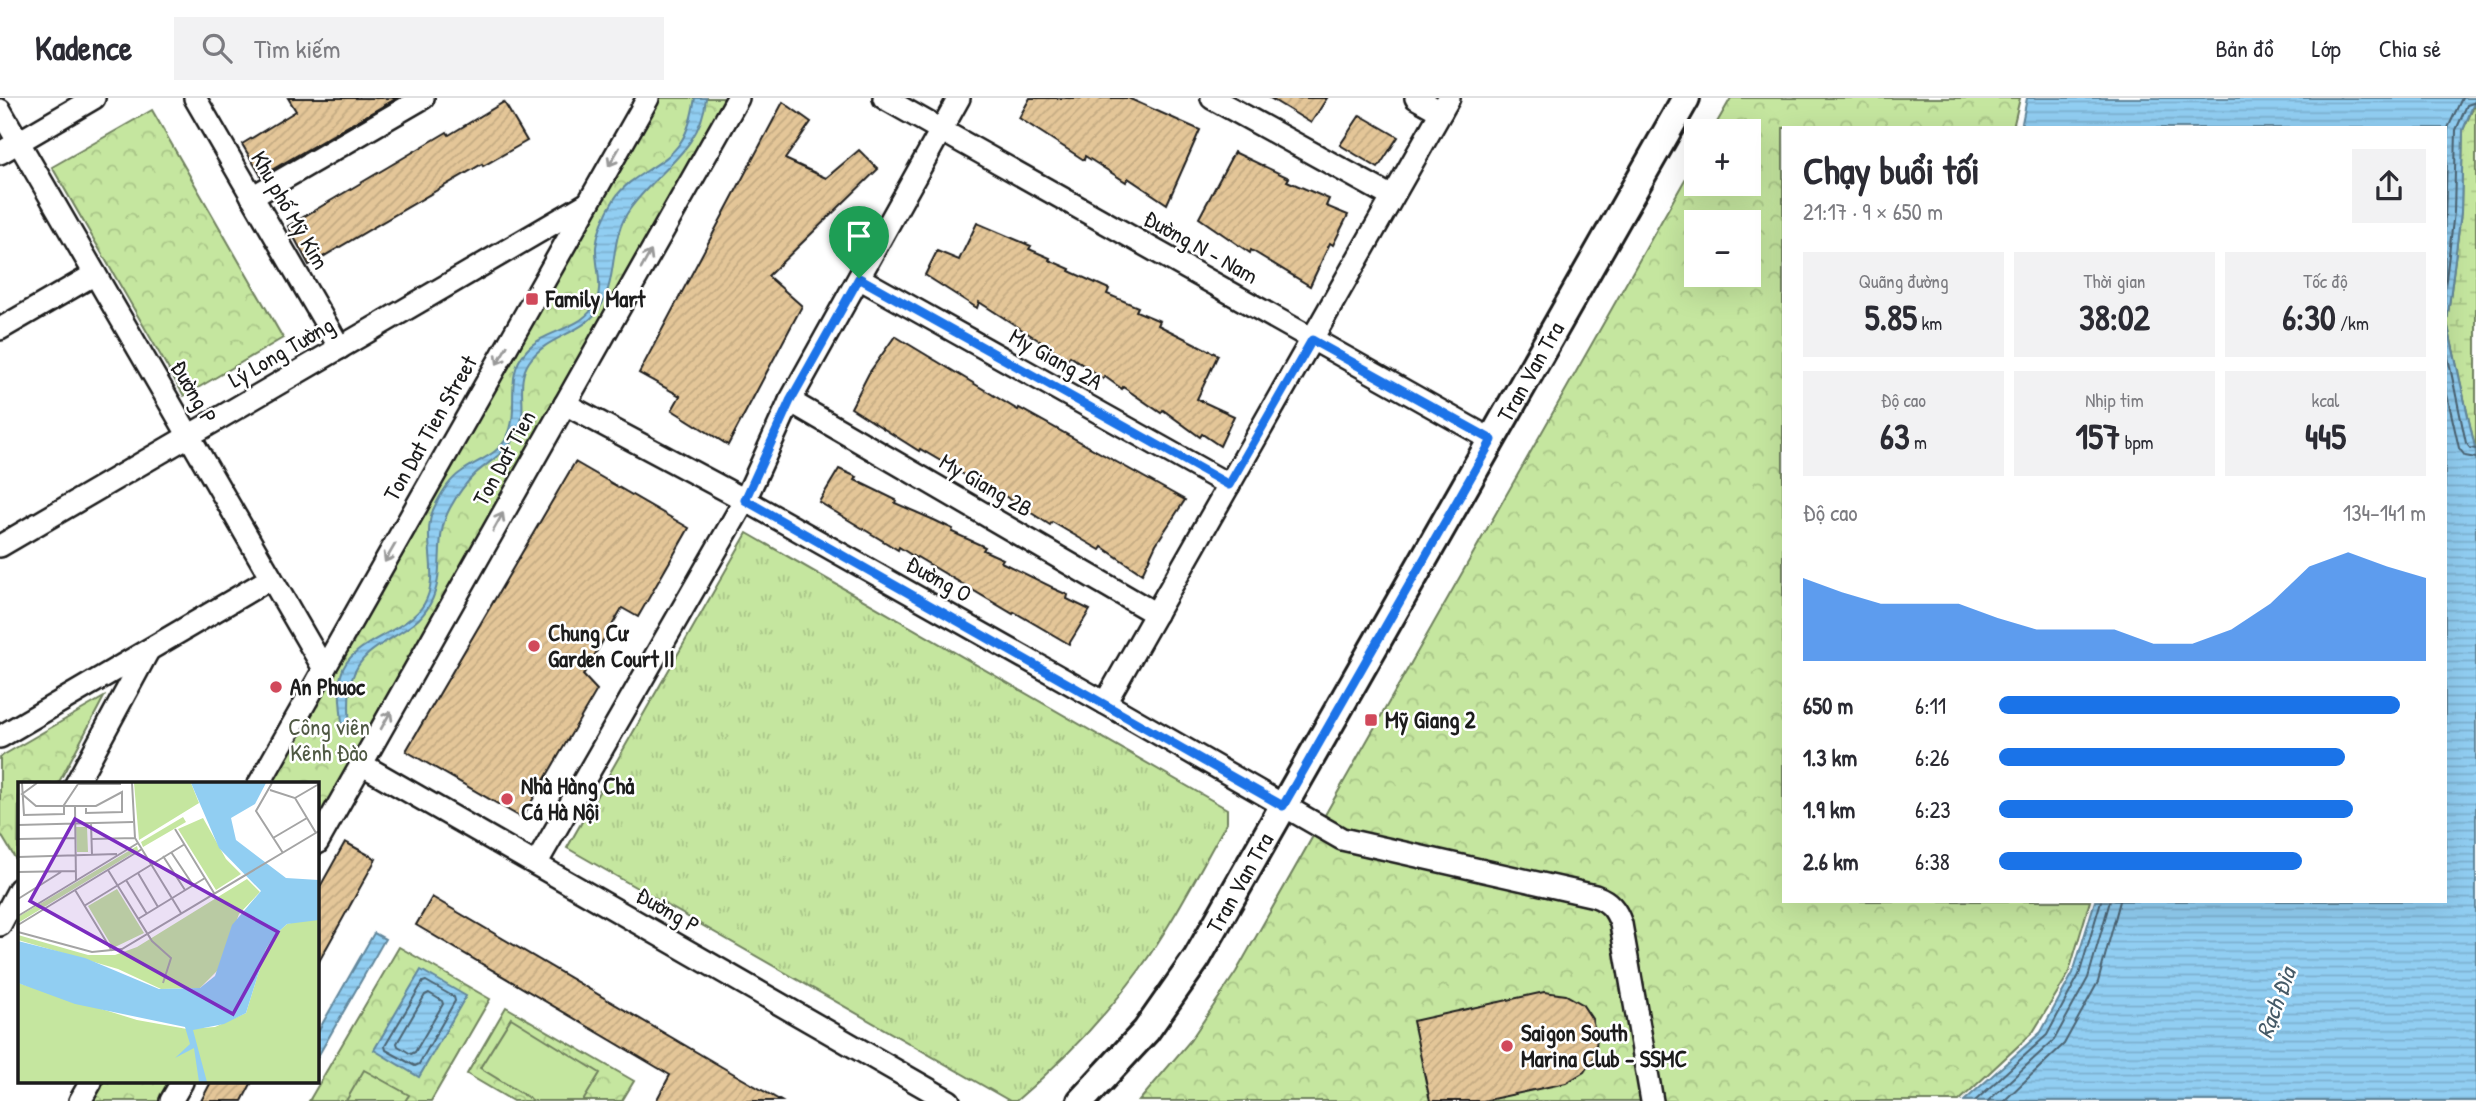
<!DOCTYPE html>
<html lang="vi">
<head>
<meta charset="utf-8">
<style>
  body { margin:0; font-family:"Patrick Hand",sans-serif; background:#f2f2f3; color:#2b2b33; height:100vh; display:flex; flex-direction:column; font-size:26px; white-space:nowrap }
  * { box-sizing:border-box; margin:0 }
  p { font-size:23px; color:#7c7c81 }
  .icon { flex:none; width:38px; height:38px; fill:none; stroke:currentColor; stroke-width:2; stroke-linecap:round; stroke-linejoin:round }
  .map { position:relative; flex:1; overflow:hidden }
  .drawer { position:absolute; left:1782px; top:28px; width:665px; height:777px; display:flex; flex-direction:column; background:#fff; border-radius:0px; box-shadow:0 7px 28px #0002 }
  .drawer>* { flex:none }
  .controls { position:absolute; left:1684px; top:21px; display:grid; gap:14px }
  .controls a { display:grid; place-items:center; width:77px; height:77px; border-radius:0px; background:#fff; box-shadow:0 7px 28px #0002; font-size:35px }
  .pin { position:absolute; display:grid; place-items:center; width:60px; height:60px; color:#fff; margin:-72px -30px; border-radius:50% 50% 50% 0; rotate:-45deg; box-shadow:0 0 7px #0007 }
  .pin .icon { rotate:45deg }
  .round { display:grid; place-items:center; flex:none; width:74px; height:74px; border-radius:0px; background:#f2f2f3 }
  .summary { display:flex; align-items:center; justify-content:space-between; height:119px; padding:0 21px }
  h1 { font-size:38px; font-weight:700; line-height:52px }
  .stats { display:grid; grid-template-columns:repeat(3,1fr); gap:10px; height:119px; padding:7px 21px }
  .stats div { display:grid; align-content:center; border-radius:0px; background:#f2f2f3; text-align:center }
  .stats b { font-size:35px; font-weight:700 }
  .stats small { font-size:19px; font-weight:400 }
  .stats p { font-size:19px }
  .chart { height:196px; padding:14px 21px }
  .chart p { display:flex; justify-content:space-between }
  .chart svg { width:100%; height:126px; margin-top:7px; fill:#1a73e8; opacity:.7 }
  ul { padding:0 21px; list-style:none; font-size:23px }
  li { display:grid; grid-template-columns:112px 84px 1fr; align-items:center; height:52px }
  li i { height:18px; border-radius:9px; background:#1a73e8 }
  header { display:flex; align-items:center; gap:42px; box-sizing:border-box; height:98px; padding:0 35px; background:#fff; border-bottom:2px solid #e1e1e2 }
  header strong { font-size:33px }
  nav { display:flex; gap:38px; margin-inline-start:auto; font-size:24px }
  .search { width:490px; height:63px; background:#f2f2f3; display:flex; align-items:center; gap:18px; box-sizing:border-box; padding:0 24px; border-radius:0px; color:#7c7c81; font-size:26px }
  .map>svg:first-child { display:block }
</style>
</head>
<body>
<header>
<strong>Kadence</strong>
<div class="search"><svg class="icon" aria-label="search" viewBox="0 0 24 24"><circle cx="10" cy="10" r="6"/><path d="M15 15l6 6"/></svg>Tìm kiếm</div>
<nav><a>Bản đồ</a><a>Lớp</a><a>Chia sẻ</a></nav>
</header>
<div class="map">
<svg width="2476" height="1003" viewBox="0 0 2476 1003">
  <defs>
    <pattern id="grass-tufts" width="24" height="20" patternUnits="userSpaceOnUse" patternTransform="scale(1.75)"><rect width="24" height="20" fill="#c5e69f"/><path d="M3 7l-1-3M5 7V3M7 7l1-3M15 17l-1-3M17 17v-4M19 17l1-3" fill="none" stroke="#a9c588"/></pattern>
    <pattern id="wetland-marsh" width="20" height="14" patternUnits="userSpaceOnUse" patternTransform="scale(1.75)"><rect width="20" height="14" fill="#c5e69f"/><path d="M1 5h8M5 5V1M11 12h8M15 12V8" fill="none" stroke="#a9c588"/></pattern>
    <pattern id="park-crowns" width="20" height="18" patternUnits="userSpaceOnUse" patternTransform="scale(1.75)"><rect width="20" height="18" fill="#c5e69f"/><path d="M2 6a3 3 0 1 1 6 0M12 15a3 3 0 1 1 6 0" fill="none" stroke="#a9c588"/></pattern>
    <pattern id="water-rules" width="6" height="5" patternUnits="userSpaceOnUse" patternTransform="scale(1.75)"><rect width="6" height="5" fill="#91cef2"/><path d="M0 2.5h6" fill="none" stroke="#7cb0cf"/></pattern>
    <pattern id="building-hatch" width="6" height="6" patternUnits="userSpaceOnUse" patternTransform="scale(1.75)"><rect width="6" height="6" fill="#e4c698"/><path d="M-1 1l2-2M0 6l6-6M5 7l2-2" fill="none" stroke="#c3aa82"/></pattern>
  </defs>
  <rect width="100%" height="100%" fill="#fff"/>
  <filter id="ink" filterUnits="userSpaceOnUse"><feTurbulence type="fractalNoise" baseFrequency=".0143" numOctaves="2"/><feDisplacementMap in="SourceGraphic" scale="14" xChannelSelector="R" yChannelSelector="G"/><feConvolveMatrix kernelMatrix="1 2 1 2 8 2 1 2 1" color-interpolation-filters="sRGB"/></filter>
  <g filter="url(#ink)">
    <!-- grass -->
    <path fill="url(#grass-tufts)" stroke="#70815e" stroke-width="2" d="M747 435 1227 711V724C1199 773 1173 825 1140 871 1104 920 1062 964 1016 1003H1010L567 750Z"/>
    <!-- wetland -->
    <path fill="url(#wetland-marsh)" stroke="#70815e" stroke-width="2" d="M2476 4V354L2447 224 2461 114 2463 32Z"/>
    <!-- park -->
    <g fill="url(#park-crowns)" stroke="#70815e" stroke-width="2" fill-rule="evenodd">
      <path d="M658 0H726L317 726V686H269Z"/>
      <path d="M1731 0H2020L2013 30H1783V803H2090L2068 877 2033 934 1959 1003H1139L1190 943 1236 874 1696 62V86H1748V33H1712ZM1696 124H1748V177H1696Z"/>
      <path d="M152 12 283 240 184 298 52 69Z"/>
      <path d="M104 599 58 686H19L18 765 0 735V659Z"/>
      <path d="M399 849 490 901 431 1003H309Z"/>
      <path d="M506 909 634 983 622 1003H513L467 976Z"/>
      <path d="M101 984H171L160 1003H90Z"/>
    </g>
    <!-- garden -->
    <g fill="#c5e69f" stroke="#70815e" stroke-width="2">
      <path d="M511 920 600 975 583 1003H534L480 970Z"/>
      <path d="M364 972 409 997 405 1003H346Z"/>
    </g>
    <!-- water -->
    <g fill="url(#water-rules)" stroke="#62879c" stroke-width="2">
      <path d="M695 0H706C702 51 657 73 630 111 609 140 618 176 602 206 586 237 547 236 529 264 515 285 528 309 519 331 511 352 491 362 475 376 465 386 457 397 450 410 432 443 447 474 430 506 412 541 364 541 352 581 347 597 350 613 349 629L342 630C342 613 337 593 341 577 348 543 407 535 424 506 441 477 421 443 433 412 439 399 449 382 461 374 477 362 498 357 507 339 521 311 503 278 526 253 544 232 576 233 592 211 606 192 595 169 596 149 598 131 606 114 615 100 632 75 664 69 680 45 689 32 692 16 695 0Z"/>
      <path d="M2027 0H2476L2463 32 2461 114 2447 224 2476 354V1003H1964L2041 934 2073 875 2095 803H2445V30H2021Z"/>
      <path d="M374 835 385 841 317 960V935Z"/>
      <path d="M421 872 466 898 419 979 374 952Z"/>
    </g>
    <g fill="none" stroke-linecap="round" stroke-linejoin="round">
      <!-- shore -->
      <g stroke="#4b6372" stroke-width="2">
        <path d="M2445 120 2448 30 2462 0"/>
        <path d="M2445 190 2454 114 2456 32 2467 7 2476 4"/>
        <path d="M2445 245 2466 345 2470 350 2476 351"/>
        <path d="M2445 288 2459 350 2465 358 2476 360"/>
        <path d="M423 884 426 883 454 899 455 903 419 966 415 968 386 952 385 948Z"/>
        <path d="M429 895 442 903 443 906 415 954 411 956 398 948 397 945 425 897Z"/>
        <path d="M1975 1003 2047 937 2079 877 2101 803"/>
        <path d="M1988 1003 2054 942 2088 880 2110 803"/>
        <path d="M2004 1003 2064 946 2098 884 2120 803"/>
      </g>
    </g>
    <!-- building -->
    <g fill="url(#building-hatch)" stroke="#1c1c1c" stroke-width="2">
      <path d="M288 0H397L261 78 242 46 296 13Z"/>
      <path d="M1030 0H1128L1200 32 1167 106 1128 80 1126 84 1085 58 1084 62 1019 20Z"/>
      <path d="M1270 0H1327L1311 25Z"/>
      <path d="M504 4 527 43 483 68 482 66 309 167 288 128 447 34 449 37Z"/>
      <path d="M783 4 811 24 785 61 826 80 859 52 878 71 768 178 802 208 728 347 672 312 680 298 639 275Z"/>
      <path d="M1360 17 1398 39 1378 70 1340 47Z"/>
      <path d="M1234 54 1289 80 1287 83 1329 101 1326 108 1348 117 1333 147 1330 145 1310 188 1251 152 1250 155 1199 120Z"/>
      <path d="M977 125 1031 148 1029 151 1050 160 1049 162 1070 171 1069 173 1109 191 1107 196 1138 209 1136 213 1160 223 1158 227 1218 257 1197 301 1234 318 1220 348 1202 336 1200 339 1163 312 1161 315 1123 289 1122 291 1104 278 1103 281 1070 258 1068 261 979 204 977 210 925 177 937 153 959 162Z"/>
      <path d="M895 238 1018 312 1019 310 1185 402 1156 446 1142 476 1102 449 1100 452 1052 424 1050 427 975 379 973 382 920 351 919 353 851 310 869 275Z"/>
      <path d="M575 364 689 430 638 519 622 510 583 577 597 592 522 720 406 653Z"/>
      <path d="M839 371 857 379 855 382 896 402 895 405 934 422 953 431 952 434 985 449 983 452 1003 461 1001 464 1052 489V490L1068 497 1067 501 1090 512 1069 546 1014 514 1013 516 917 459 916 460 899 449 898 452 819 404Z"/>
      <path d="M345 744 376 761 317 867V794Z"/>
      <path d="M432 799 722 969 781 1003H656L670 977 416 827Z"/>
      <path d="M1544 894 1566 897 1582 906 1592 921 1597 939 1595 958 1584 974 1566 985 1483 1003H1430L1413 923Z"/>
      <path d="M211 984H252L242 1003H201Z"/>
    </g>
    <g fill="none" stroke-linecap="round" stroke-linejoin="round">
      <defs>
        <g id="minor">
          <path d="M195 0 340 250"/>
          <path d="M884 0 1492 342"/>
          <path d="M1212 0 1392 99"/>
          <path d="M1416 0 1441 14"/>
          <path d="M0 12 324 571"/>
          <path d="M0 55 94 0"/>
          <path d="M252 99 423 0"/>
          <path d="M859 180 1229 387"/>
          <path d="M0 231 95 176"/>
          <path d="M790 303 1156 516"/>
          <path d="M565 306 745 402 1105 605 1342 741 1595 798C1609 803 1616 811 1621 826L1652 1003"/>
          <path d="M0 448 588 105"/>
          <path d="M1105 605 1449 0"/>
          <path d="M0 639 271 480"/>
          <path d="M361 666 949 1003"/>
          <path d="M76 686 148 553"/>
          <path d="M259 686 648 0"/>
          <path d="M317 745 738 0"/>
          <path d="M536 766 745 402 790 303 959 0"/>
          <path d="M0 827 19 791"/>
          <path d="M80 1003 91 984"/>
          <path d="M171 1003 182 984"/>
        </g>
        <g id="major">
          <path id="s1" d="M1081 1003 1146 933 1197 860 1686 0"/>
        </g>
      </defs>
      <!-- minor casing -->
      <use href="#minor" stroke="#1c1c1c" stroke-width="26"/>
      <!-- major casing -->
      <use href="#major" stroke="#1c1c1c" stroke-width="32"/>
      <!-- minor -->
      <use href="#minor" stroke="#fff" stroke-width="21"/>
      <!-- major -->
      <use href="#major" stroke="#fff" stroke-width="26"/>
    </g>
    <!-- one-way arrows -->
    <defs><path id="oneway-shaft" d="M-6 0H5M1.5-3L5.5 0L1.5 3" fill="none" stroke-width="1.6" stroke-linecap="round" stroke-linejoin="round" transform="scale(1.75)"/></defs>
    <g stroke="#999">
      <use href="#oneway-shaft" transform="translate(614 59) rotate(120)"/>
      <use href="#oneway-shaft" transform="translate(646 162) rotate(-61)"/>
      <use href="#oneway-shaft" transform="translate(502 257) rotate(120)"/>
      <use href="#oneway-shaft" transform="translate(498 424) rotate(-61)"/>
      <use href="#oneway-shaft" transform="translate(390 455) rotate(120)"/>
      <use href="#oneway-shaft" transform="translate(386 622) rotate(-61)"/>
    </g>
  </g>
  <g fill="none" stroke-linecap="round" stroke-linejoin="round" filter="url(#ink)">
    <defs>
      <path id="route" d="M859 180 1229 387 1312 242 1492 342 1283 708 745 402 790 303Z"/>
    </defs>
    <!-- route casing -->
    <use href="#route" stroke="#fff" stroke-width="14"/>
    <!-- route -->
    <use href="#route" stroke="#1a73e8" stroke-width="9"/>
  </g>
  <!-- markers -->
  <g fill="#d1495b" stroke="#fff" stroke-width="2.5">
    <rect x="525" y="194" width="14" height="14" rx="3.5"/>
    <circle cx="534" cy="548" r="7"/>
    <circle cx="276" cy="589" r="7"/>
    <rect x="1364" y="615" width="14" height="14" rx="3.5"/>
    <circle cx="507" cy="701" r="7"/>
    <circle cx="1507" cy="948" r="7"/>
  </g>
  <g text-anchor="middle" stroke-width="5" stroke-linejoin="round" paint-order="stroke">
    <!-- street labels -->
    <g font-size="23" fill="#1c1c1c" stroke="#fff">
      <text transform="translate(290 112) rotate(60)" y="8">Khu phố Mỹ Kim</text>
      <text transform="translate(1201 149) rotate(29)" y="8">Đường N - Nam</text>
      <text transform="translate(281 254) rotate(-30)" y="8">Lý Long Tường</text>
      <text transform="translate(1056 261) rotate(29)" y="8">My Giang 2A</text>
      <text dy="8" stroke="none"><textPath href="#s1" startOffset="859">Tran Van Tra</textPath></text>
      <text transform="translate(194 294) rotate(60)" y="8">Đường P</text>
      <text transform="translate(430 330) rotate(-60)" y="8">Ton Dat Tien Street</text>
      <text transform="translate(504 360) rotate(-61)" y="8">Ton Dat Tien</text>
      <text transform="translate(986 387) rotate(30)" y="8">My Giang 2B</text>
      <text transform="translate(939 481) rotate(29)" y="8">Đường O</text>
      <text dy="8" stroke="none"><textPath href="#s1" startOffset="271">Tran Van Tra</textPath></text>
      <text transform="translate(668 812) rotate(30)" y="8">Đường P</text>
    </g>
    <!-- poi labels -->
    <g font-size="23" font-weight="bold" fill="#1c1c1c" stroke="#fff" text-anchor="start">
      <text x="546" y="209">Family Mart</text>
      <text x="548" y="543">Chung Cư<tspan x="548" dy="26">Garden Court II</tspan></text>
      <text x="290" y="597">An Phuoc</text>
      <text x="1385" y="630">Mỹ Giang 2</text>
      <text x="521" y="696">Nhà Hàng Chả<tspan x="521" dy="26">Cá Hà Nội</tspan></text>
      <text x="1521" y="943">Saigon South<tspan x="1521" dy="26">Marina Club - SSMC</tspan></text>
    </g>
    <!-- park labels -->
    <g font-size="23" fill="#4f5943" stroke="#fff">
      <text x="329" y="637">Công viên<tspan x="329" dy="26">Kênh Đào</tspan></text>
    </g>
    <!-- water labels -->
    <g font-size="24" font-style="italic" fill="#455a67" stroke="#fff">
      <text transform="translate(2276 905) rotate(-70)" y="8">Rạch Đỉa</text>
    </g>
  </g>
  <!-- overview -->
  <g transform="translate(18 684)">
    <rect width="301" height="301" fill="#fff"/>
    <path d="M99 107 126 151 95 166 70 124Z" fill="#c5e69f"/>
    <path d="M290 137 301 138V300H0V201L119 238 169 247 197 245 228 231 248 167 258 152 269 142Z" fill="#c5e69f"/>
    <path d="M116 1H173L181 21 121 58ZM165 35 168 40 125 65 123 60ZM185 36 208 77 223 92 198 108 160 47ZM58 45H69L70 70H59ZM119 64 120 68 0 141V135ZM229 97 242 110 221 132 201 187 182 206 143 207 100 187 0 158V153L70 173H97L119 165Z" fill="#c5e69f"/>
    <path d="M173 1H248L237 22 213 36 218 58 268 96 301 98V138L269 142 258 152 248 167 228 231 206 242 175 248 189 300H181L176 266 157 276 172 262 167 245 57 222 0 201V159L67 176 141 207 182 206 197 194 214 143 243 109 201 66Z" fill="#91cef2"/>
    <path fill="none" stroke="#a4a4a4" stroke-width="2" d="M4 1 6 33 46 32V23L60 2M19 1 4 12 18 24H78L104 10V30L68 31V26M114 1 117 56 163 131M254 1 238 29 265 71M60 2H103M252 8 277 16 298 51M277 16 301 2M57 25 58 99M73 41 74 73M0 43 115 40M157 47 196 111M255 56 289 36M0 57 57 56M74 57 117 56M153 70 175 103M145 74 167 108M0 75 99 72M90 88 134 159 153 176 145 201M0 90 57 89M120 91 140 125M108 98 129 132M57 108 94 169M0 117 43 90M66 124 167 62M0 134 120 61M120 137 187 96M0 143 124 67M0 150 74 170 104 167 301 49"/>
    <path fill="#7b2cbf" fill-opacity="0.15" stroke="#7b2cbf" stroke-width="3.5" d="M57 37 260 150 215 232 12 119Z"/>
    <rect width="301" height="301" fill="none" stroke="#1c1c1c" stroke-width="3.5"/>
  </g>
</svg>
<div class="controls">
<a>+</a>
<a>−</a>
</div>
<div class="pin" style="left:859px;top:180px;background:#1e9e55"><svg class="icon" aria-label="arrive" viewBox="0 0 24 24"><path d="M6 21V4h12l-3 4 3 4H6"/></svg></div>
<section class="drawer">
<div class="summary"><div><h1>Chạy buổi tối</h1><p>21:17 · 9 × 650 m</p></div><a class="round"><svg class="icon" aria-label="share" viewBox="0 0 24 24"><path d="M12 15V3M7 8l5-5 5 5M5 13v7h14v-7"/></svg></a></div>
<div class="stats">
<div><p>Quãng đường</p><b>5.85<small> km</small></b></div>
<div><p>Thời gian</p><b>38:02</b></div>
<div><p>Tốc độ</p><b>6:30<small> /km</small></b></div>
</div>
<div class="stats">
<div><p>Độ cao</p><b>63<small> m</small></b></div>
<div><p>Nhịp tim</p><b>157<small> bpm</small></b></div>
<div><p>kcal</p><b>445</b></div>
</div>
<div class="chart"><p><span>Độ cao</span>134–141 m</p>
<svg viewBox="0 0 160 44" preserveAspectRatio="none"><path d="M0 44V15L10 20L20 24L30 24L40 24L50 29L60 33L70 33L80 33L90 38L100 38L110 33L120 24L130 11L140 6L150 11L160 15V44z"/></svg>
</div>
<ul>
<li><b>650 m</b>6:11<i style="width:94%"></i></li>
<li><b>1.3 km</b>6:26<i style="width:81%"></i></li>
<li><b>1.9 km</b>6:23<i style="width:83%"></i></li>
<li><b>2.6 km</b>6:38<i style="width:71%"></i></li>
</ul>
</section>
</div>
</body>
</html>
